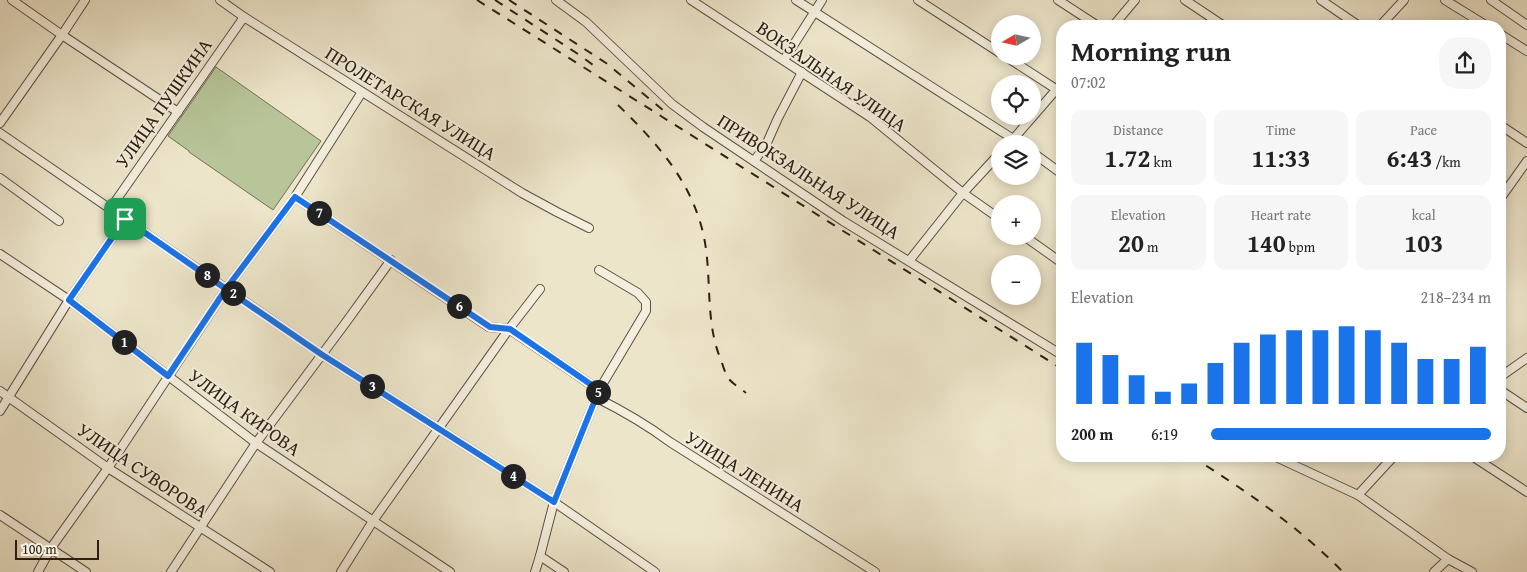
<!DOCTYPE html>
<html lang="en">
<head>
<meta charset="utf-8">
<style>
  body { margin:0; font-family:"Gentium Book Plus",serif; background:#f6f6f6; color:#222; height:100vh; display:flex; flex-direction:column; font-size:19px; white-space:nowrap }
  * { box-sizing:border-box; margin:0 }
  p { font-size:16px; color:#767676 }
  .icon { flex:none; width:28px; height:28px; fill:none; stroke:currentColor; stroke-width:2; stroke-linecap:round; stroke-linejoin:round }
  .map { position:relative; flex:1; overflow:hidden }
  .panel { position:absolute; left:1056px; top:20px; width:450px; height:442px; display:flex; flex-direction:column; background:#fff; border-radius:20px; box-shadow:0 2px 12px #0003 }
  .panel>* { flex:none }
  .needle { width:32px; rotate:261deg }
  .fabs { position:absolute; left:991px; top:15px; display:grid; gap:10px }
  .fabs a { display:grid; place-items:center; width:50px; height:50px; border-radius:50%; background:#fff; box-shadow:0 2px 12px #0003; font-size:25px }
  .scale { position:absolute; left:15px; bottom:12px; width:84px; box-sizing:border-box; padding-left:5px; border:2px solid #2d1f12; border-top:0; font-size:14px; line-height:18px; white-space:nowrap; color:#2d1f12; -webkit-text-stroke:4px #f3eedd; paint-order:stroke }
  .pin { position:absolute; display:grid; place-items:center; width:42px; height:42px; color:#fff; margin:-21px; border-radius:10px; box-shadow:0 2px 8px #0006 }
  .km { position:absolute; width:25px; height:25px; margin:-12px; border-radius:50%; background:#222; color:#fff; font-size:14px; line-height:25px; text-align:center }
  .round { display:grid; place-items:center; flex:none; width:52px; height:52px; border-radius:20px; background:#f6f6f6 }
  .overview { display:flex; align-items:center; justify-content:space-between; height:85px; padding:0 15px }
  h1 { font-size:28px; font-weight:800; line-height:38px }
  .figures { display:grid; grid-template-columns:repeat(3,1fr); gap:8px; height:85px; padding:5px 15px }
  .figures div { display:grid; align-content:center; border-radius:12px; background:#f6f6f6; text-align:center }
  .figures b { font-size:25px; font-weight:800 }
  .figures small { font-size:14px; font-weight:400 }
  .figures p { font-size:14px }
  .chart { height:140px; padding:10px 15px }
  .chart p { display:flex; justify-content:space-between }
  .chart svg { width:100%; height:90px; margin-top:5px; stroke:#1a73e8; stroke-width:6 }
  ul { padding:0 15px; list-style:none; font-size:16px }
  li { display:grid; grid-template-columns:80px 60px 1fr; align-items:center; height:38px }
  li i { height:12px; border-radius:6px; background:#1a73e8 }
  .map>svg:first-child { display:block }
</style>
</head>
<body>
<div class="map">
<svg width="1527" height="572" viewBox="0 0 1527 572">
  <rect width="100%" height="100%" fill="#ede5ca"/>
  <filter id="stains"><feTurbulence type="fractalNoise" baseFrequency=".004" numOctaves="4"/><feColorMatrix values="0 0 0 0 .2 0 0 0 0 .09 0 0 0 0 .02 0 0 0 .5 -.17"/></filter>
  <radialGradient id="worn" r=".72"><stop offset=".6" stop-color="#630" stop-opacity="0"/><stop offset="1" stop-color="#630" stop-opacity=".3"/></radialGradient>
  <!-- green -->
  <path fill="#b7c598" stroke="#727255" d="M216 67 321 141 273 210 189 152V151L168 136Z"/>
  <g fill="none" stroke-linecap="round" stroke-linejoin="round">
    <defs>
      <g id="minor">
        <path d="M12 0 62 35 178 112"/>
        <path d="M220 0 244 17 522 193 557 212 589 228"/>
        <path d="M556 0 586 22 672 104 703 127 843 221 1062 355"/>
        <path d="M691 0 870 117 963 193 1000 219"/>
        <path d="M796 0 1021 144"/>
        <path d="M918 0 1000 53"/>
        <path d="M1058 0 1098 26"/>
        <path d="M1185 0 1224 26"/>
        <path d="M1321 0 1359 26"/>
        <path d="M1445 0 1487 26"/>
        <path d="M1491 0 1527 25"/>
        <path d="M1113 26 1135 0"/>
        <path d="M1380 26 1404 0"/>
        <path d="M1500 34 1527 51"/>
        <path d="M1005 56 1062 93"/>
        <path d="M784 60 822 0"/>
        <path d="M0 123 62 35 85 0"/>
        <path d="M1500 125 1527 143"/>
        <path d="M0 133 321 354 554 502 655 572"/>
        <path d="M1009 144 1062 83"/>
        <path d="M1032 152 1062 174"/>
        <path d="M754 161 766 145 778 118 802 72"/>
        <path d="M0 178 59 221"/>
        <path d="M295 197 489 327 509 329 599 390"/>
        <path d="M1500 199 1527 161"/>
        <path d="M110 209 244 17"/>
        <path d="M1024 236 1062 263"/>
        <path d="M0 254 69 300 256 443 450 572"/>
        <path d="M909 261 963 193 1000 153"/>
        <path d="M1500 377 1527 358"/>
        <path d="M1500 390 1527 408"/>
        <path d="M0 391 108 468 270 572"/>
        <path d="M597 398C623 411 647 425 670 442L875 572"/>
        <path d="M0 411 69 300 125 219"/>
        <path d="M1274 456 1358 495 1448 559 1472 572"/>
        <path d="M1472 456 1527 492"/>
        <path d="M1358 495 1394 456"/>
        <path d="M0 515 86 572"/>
        <path d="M540 556 564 572"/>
        <path d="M38 572 51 548 108 468 226 289 295 197 362 92"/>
        <path d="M171 572 256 443 344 325 391 260"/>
        <path d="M341 572 373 521 509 329 540 289"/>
        <path d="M535 572 540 556 554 502 599 390 646 311V302L638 293 599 270"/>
        <path d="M1434 572 1448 559"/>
      </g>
    </defs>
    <!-- minor casing -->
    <use href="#minor" stroke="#5d5040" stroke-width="10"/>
    <!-- minor -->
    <use href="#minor" stroke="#f3eedd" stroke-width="8"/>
    <!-- rail -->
    <g stroke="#2d1f12" stroke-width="2" stroke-dasharray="9 9" stroke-linecap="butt">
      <path d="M477 0 1062 369"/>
      <path d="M495 0 578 54 593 65"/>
      <path d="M509 0 606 63 669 115"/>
      <path d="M618 105C654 140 687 176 701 225 714 269 703 318 721 360 723 366 725 373 728 378 733 384 740 388 746 393"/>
      <path d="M1191 456C1246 491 1298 526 1343 572"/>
    </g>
  </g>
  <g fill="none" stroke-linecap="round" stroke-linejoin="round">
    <defs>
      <path id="route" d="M125 219 69 300 168 376 226 289 321 354 554 502 599 390 510 329 490 327 295 197 226 289 125 219"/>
    </defs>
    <!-- route casing -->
    <use href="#route" stroke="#fff" stroke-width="10"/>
    <!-- route -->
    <use href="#route" stroke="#1a73e8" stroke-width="6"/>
  </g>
  <g text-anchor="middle" stroke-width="4" stroke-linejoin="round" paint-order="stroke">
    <!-- street labels -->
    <g font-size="19" fill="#2d1f12" stroke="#f3eedd">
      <text transform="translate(832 76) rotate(35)" y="7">ВОКЗАЛЬНАЯ УЛИЦА</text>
      <text transform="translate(163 103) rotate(-55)" y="7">УЛИЦА ПУШКИНА</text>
      <text transform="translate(411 103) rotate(32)" y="7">ПРОЛЕТАРСКАЯ УЛИЦА</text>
      <text transform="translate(809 176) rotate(33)" y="7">ПРИВОКЗАЛЬНАЯ УЛИЦА</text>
      <text transform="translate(245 412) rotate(36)" y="7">УЛИЦА КИРОВА</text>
      <text transform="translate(143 470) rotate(34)" y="7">УЛИЦА СУВОРОВА</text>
      <text transform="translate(745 471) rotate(32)" y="7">УЛИЦА ЛЕНИНА</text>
    </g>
  </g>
  <rect width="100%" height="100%" filter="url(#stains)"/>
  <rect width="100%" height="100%" fill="url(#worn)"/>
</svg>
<div class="fabs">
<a><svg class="needle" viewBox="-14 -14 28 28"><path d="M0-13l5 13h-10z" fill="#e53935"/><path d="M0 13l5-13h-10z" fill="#767676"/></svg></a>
<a><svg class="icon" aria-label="locate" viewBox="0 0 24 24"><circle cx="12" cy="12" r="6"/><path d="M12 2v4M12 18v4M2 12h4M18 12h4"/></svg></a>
<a><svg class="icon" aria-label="layers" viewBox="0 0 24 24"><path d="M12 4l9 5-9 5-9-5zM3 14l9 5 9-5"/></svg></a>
<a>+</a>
<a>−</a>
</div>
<div class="scale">100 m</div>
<div class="pin" style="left:125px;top:219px;background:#1e9e55"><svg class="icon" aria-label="arrive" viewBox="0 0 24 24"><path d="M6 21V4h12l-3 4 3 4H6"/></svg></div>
<b class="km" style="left:124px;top:342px">1</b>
<b class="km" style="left:233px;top:293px">2</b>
<b class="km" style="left:372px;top:386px">3</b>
<b class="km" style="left:513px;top:476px">4</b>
<b class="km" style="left:598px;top:392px">5</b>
<b class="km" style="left:459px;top:306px">6</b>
<b class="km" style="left:319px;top:213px">7</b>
<b class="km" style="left:207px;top:275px">8</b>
<section class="panel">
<div class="overview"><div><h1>Morning run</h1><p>07:02</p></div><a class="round"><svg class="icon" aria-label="share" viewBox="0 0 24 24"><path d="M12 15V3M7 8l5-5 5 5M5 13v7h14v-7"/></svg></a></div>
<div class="figures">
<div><p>Distance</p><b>1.72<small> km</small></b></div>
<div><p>Time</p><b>11:33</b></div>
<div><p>Pace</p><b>6:43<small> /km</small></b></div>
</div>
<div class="figures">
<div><p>Elevation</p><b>20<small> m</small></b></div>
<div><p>Heart rate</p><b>140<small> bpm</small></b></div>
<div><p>kcal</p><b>103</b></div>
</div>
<div class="chart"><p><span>Elevation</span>218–234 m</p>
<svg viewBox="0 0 160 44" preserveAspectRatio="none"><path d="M5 44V14M15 44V20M25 44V30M35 44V38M45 44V34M55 44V24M65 44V14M75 44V10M85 44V8M95 44V8M105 44V6M115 44V8M125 44V14M135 44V22M145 44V22M155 44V16"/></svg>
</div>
<ul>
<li><b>200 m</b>6:19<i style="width:100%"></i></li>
</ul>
</section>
</div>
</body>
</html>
